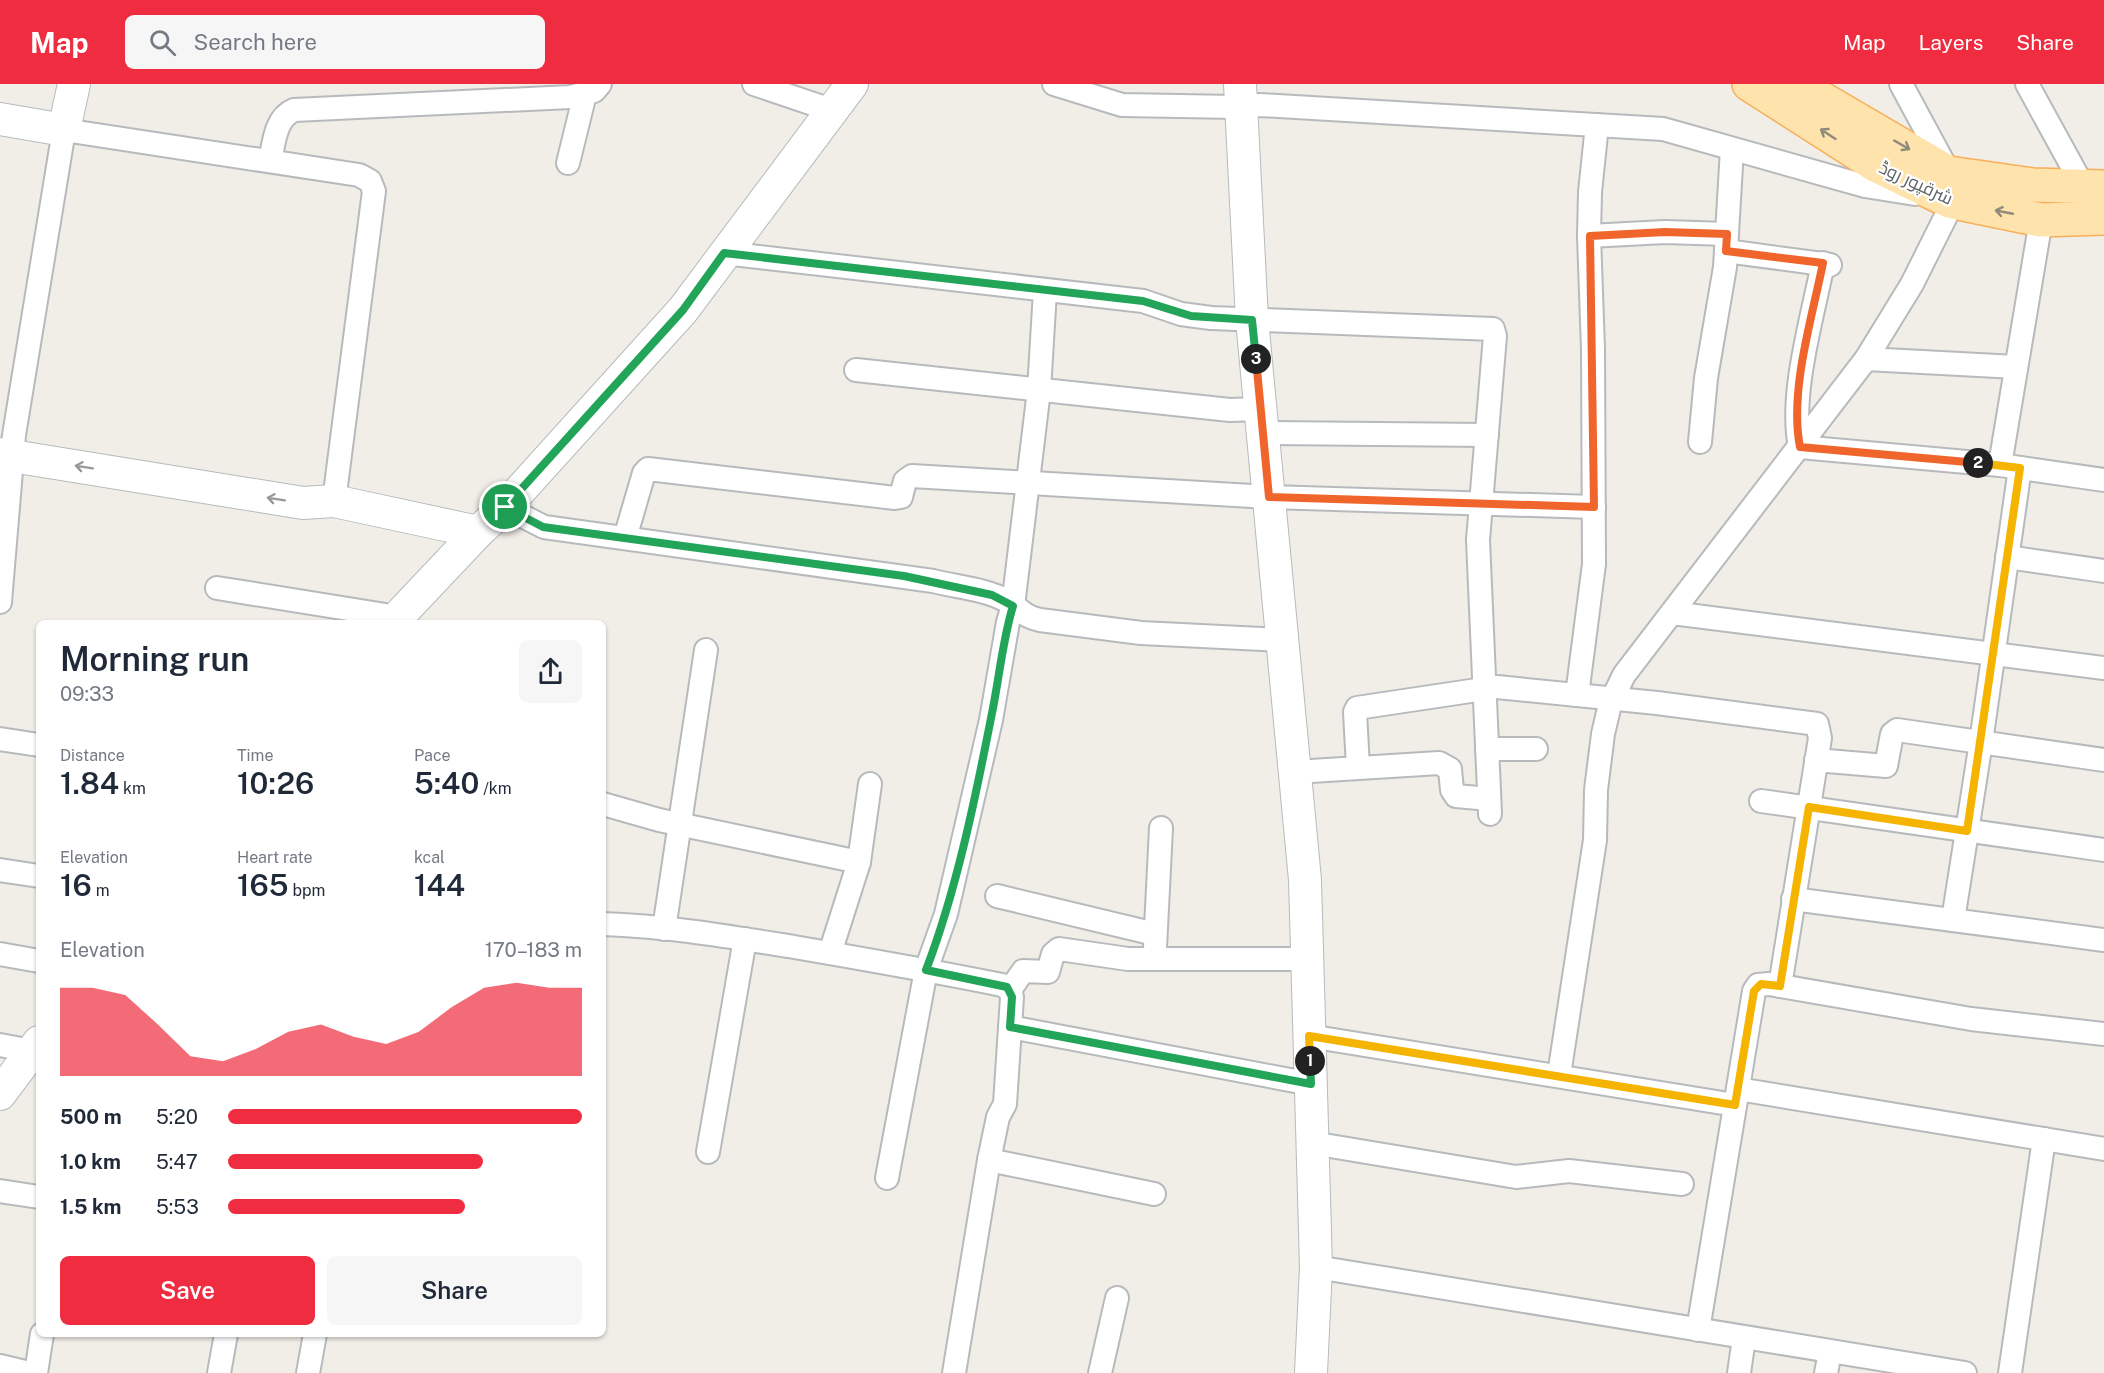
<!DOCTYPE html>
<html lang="en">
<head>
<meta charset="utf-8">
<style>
  body { margin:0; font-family:"Public Sans",Cairo,sans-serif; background:#f6f6f7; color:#1f2937; height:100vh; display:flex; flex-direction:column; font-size:22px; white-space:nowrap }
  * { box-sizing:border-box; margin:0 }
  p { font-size:20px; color:#747a83 }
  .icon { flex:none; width:33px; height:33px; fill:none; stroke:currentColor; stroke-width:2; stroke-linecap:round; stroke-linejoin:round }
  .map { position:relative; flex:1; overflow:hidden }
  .sheet { position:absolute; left:36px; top:536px; width:570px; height:717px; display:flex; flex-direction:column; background:#fff; border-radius:9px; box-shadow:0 2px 4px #0004 }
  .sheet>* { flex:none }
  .pin { position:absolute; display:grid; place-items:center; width:51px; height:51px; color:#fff; margin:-26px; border:3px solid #fff; border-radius:50%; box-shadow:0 2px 6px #0007 }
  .km { position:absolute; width:30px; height:30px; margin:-15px; border-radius:50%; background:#222; color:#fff; font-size:16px; line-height:30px; text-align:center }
  .round { display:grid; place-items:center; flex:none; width:63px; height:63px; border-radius:9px; background:#f6f6f7 }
  .headline { display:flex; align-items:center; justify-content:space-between; height:102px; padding:0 24px }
  h1 { font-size:33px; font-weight:600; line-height:45px }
  .figures { display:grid; grid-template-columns:repeat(3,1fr); gap:9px; height:102px; padding:6px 24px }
  .figures div { display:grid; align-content:center }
  .figures b { font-size:30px; font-weight:600 }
  .figures small { font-size:16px; font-weight:400 }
  .figures p { font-size:16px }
  .chart { height:168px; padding:12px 24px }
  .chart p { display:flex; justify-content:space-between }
  .chart svg { width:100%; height:108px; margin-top:6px; fill:#f02d40; opacity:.7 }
  .action { display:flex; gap:12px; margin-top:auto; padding:12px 24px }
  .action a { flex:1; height:69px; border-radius:9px; background:#f02d40; color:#fff; font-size:24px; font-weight:600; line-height:69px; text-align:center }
  .action a+a { background:#f6f6f7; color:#1f2937 }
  ul { padding:0 24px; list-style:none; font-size:20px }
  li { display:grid; grid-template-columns:96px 72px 1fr; align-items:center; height:45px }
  li i { height:15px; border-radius:8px; background:#f02d40 }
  header { display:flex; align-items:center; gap:36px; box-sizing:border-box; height:84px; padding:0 30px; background:#f02d40; color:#fff }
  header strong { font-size:28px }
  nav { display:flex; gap:33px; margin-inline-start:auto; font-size:21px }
  .search { width:420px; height:54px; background:#f6f6f7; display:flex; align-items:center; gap:15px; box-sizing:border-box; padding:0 21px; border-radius:9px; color:#747a83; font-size:22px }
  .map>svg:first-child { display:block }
</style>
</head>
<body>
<header>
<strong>Map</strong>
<div class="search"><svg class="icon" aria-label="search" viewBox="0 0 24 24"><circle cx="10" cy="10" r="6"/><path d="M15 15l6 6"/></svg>Search here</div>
<nav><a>Map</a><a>Layers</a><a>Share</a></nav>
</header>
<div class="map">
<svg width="2104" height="1289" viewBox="0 0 2104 1289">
  <rect width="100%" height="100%" fill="#f1ede7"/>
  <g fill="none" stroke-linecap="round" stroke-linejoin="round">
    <defs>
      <g id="street">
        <path d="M754 0 831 26"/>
        <path d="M1054 0 1122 21 1236 23 1260 21 1663 45 1865 102 1915 110"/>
        <path d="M2027 0 2084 104"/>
        <path d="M270 77C274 59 275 34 294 26L570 13 594 7 600 0"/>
        <path d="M568 79 585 10"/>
        <path d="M1589 152 1665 148 1727 150"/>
        <path d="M1726 167 1830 181"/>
        <path d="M724 169 1143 217 1181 230 1211 234 1493 245 1495 252 1478 456 1490 730"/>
        <path d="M1823 179C1813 232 1789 310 1800 363L2000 381 2104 396"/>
        <path d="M1866 275 2016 283"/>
        <path d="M856 286 1230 326 1261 325"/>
        <path d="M1263 349 1487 351"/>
        <path d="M1700 358 1706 294 1725 183 1732 65"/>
        <path d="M2000 381 2041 136"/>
        <path d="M505 423 544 443 933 497C956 503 986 505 1007 517 1021 525 1022 532 1040 536L1141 549 1282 556"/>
        <path d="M625 454 644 389 648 385 895 414 901 413 905 397 912 392 1269 413 1594 423"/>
        <path d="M2007 473 2104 487"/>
        <path d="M217 504 398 533"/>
        <path d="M0 518 14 351 64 46 359 91 370 97 374 107 334 417"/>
        <path d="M1672 529 2104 584"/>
        <path d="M1577 611 1594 480 1593 265 1589 152 1590 108 1597 41"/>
        <path d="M0 655 39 661"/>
        <path d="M1487 665H1536"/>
        <path d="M1816 676 1886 682 1892 650 1897 646 2104 676"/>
        <path d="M1358 683 1355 628 1357 624 1497 603 1657 619 1817 640 1820 654 1780 902"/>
        <path d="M1295 688 1439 679 1450 685 1452 706 1456 712 1489 715"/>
        <path d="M1761 717 2104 766"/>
        <path d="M603 720 659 736 859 778"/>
        <path d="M0 786 39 792"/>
        <path d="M997 812 1155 850"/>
        <path d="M1793 815 2104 856"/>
        <path d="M1953 836 1981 658 2020 384"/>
        <path d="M603 840C667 842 731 853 794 863 864 875 933 887 1002 901L1010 906 1012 913 1005 1020 998 1033 989 1076 954 1289"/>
        <path d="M664 845 706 566"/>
        <path d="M1155 864 1161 744"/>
        <path d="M830 869 859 778 870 700"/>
        <path d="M0 870 39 877"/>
        <path d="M1010 906 1023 887 1048 888 1053 870 1059 865 1128 875H1307"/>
        <path d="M1010 943 1311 1000"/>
        <path d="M1309 952 1735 1021"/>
        <path d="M0 961 32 967"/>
        <path d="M1559 991 1595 756 1596 706 1603 650 1610 620 1624 591 1866 275 1912 200 1946 132 1949 117V89L1901 0"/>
        <path d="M1738 1005 2104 1065"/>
        <path d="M1312 1059 1516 1093 1569 1087 1682 1100"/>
        <path d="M708 1068 745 855"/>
        <path d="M989 1076 1154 1110"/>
        <path d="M887 1094 926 886 946 830 991 636 1008 538 1013 522 1039 306 1045 207"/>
        <path d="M0 1107 39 1113"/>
        <path d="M1316 1183 1965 1289"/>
        <path d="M1698 1246 1754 907 1758 901 1769 900 1971 935 2104 950"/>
        <path d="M0 1282 29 1289"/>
        <path d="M36 1289 42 1250"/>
        <path d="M219 1289 226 1250"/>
        <path d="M308 1289 315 1250"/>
        <path d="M1100 1289 1117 1214"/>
        <path d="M1739 1289 1744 1254"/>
        <path d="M1826 1289 1830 1268"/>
        <path d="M2010 1289 2044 1055"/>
      </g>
      <g id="secondary">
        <path d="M1240 0 1252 236 1305 796 1316 1183 1311 1289"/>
        <path d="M0 35 64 46 74 0"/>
        <path d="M0 370 303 419 334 417 478 448"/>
        <path d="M393 538 478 448 505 423 683 226 852 0"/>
        <path d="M0 1010 39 958"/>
      </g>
      <g id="primary">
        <path d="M1749 0 1877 82 1949 117 2041 136 2104 134"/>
        <path d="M1797 0 1949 89 2033 101 2104 103"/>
      </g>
    </defs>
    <!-- street casing -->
    <use href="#street" stroke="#b7babd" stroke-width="26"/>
    <!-- secondary casing -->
    <use href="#secondary" stroke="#b5bbbe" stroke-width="34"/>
    <!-- primary casing -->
    <use href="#primary" stroke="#f7af59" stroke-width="36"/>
    <!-- street -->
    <use href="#street" stroke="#fff" stroke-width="22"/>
    <!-- secondary -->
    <use href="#secondary" stroke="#fff" stroke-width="32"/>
    <!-- primary -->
    <use href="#primary" stroke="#ffe3ad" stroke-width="33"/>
  </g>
  <!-- one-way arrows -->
  <defs><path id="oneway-shaft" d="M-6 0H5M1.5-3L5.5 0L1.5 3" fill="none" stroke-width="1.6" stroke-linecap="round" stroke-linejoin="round" transform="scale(1.5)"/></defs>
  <g stroke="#8e8a7c">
    <use href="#oneway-shaft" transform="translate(1828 50) rotate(-147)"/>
    <use href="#oneway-shaft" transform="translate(1902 61) rotate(30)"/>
    <use href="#oneway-shaft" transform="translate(2004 128) rotate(-169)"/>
  </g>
  <g stroke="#969a9c">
    <use href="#oneway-shaft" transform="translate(84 383) rotate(-171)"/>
    <use href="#oneway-shaft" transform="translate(276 415) rotate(-171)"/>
  </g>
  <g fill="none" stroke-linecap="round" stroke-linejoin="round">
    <defs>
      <path id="split-1" d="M505 423 543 443 904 492 992 511 1013 522C1002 558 999 597 991 634 975 716 956 808 926 886L1007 903 1012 913 1010 943 1311 1000 1310 977"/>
      <path id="split-2" d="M1310 977 1309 952 1735 1021 1754 907 1761 900 1780 902 1809 723 1967 747 2020 384 1978 379"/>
      <path id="split-3" d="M1256 275 1269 413 1594 423 1590 152 1665 148 1727 150 1726 167 1823 179C1812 234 1789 308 1800 363L1978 379"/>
      <path id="split-4" d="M505 423 683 226 724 169 1143 217 1191 232 1252 236 1256 275"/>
    </defs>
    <!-- split-1 casing -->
    <use href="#split-1" stroke="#fff" stroke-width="12"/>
    <!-- split-2 casing -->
    <use href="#split-2" stroke="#fff" stroke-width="12"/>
    <!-- split-3 casing -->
    <use href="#split-3" stroke="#fff" stroke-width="12"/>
    <!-- split-4 casing -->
    <use href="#split-4" stroke="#fff" stroke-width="12"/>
    <!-- split-1 -->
    <use href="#split-1" stroke="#22a559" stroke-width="8"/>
    <!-- split-2 -->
    <use href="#split-2" stroke="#f5b400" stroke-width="8"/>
    <!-- split-3 -->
    <use href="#split-3" stroke="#f0652b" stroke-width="8"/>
    <!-- split-4 -->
    <use href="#split-4" stroke="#22a559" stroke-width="8"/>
  </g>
  <g text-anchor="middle" stroke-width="4.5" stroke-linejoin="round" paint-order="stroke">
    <!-- street labels -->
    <g font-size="18" fill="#5e6467" stroke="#fff">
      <text transform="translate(1916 99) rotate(25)" y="6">شرقپور روڈ</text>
    </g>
  </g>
</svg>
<div class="pin" style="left:505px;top:423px;background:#1e9e55"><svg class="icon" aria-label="arrive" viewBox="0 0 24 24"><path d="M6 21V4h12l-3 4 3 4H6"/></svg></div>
<b class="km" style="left:1310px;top:977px">1</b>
<b class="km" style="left:1978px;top:379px">2</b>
<b class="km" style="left:1256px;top:275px">3</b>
<section class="sheet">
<div class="headline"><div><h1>Morning run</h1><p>09:33</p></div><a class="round"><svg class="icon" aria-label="share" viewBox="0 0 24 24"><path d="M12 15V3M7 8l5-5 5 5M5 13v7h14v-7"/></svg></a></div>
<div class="figures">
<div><p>Distance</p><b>1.84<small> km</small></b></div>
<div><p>Time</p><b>10:26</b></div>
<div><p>Pace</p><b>5:40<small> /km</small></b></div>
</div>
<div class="figures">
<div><p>Elevation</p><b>16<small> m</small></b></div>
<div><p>Heart rate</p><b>165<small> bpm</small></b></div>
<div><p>kcal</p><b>144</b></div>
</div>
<div class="chart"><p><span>Elevation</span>170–183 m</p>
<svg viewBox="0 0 160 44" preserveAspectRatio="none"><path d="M0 44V8L10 8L20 11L30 23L40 36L50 38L60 33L70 26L80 23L90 28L100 31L110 26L120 16L130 8L140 6L150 8L160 8V44z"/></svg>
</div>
<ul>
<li><b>500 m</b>5:20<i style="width:100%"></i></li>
<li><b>1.0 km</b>5:47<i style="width:72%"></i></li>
<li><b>1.5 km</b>5:53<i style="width:67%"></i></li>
</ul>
<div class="action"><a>Save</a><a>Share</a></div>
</section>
</div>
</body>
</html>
